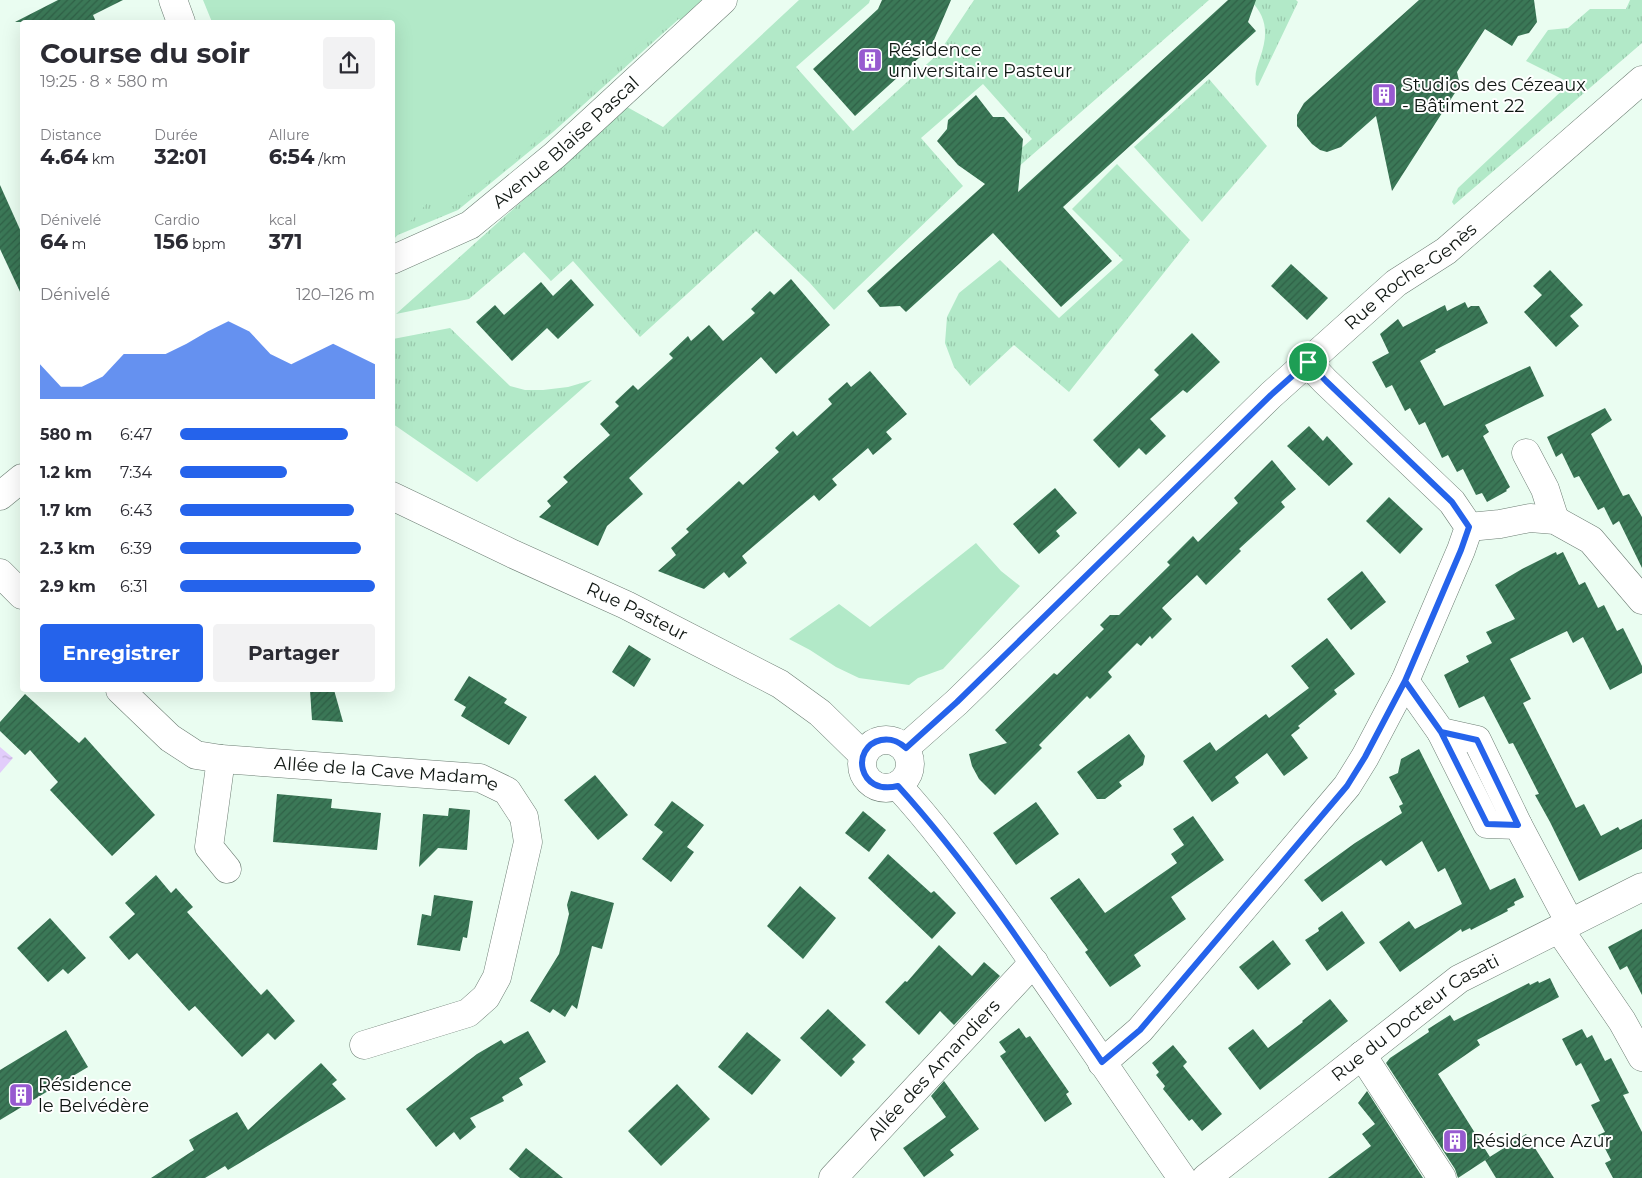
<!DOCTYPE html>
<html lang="fr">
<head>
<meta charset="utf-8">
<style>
  body { margin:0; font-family:Montserrat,sans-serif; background:#f2f2f3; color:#2b2b33; height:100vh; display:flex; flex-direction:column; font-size:19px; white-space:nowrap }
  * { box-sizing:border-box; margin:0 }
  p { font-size:16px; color:#7c7c81 }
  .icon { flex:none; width:28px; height:28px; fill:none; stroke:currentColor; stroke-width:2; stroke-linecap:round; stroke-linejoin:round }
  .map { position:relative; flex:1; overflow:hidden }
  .drawer { position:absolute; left:20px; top:20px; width:375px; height:672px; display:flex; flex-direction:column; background:#fff; border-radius:5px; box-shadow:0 5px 20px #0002 }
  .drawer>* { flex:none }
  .pin { position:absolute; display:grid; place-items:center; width:42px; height:42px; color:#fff; margin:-21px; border:2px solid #fff; border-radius:50%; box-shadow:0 1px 5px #0007 }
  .round { display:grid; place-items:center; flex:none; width:52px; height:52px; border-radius:5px; background:#f2f2f3 }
  .summary { display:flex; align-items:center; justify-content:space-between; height:85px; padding:0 20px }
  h1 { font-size:28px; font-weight:700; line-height:38px }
  .metrics { display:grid; grid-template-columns:repeat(3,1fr); gap:8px; height:85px; padding:5px 20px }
  .metrics div { display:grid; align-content:center }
  .metrics b { font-size:21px; font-weight:700 }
  .metrics small { font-size:14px; font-weight:400 }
  .metrics p { font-size:14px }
  .chart { height:140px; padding:10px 20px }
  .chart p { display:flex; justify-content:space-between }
  .chart svg { width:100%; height:90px; margin-top:5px; fill:#2563eb; opacity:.7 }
  .cta { display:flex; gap:10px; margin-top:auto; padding:10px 20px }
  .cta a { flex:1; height:58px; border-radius:5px; background:#2563eb; color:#fff; font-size:20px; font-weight:700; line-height:58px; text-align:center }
  .cta a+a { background:#f2f2f3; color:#2b2b33 }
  ul { padding:0 20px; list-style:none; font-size:16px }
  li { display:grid; grid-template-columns:80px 60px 1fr; align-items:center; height:38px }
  li i { height:12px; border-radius:6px; background:#2563eb }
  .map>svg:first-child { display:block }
</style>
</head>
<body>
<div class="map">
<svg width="1642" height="1178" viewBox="0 0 1642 1178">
  <defs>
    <pattern id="grass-tufts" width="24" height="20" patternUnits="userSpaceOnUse" patternTransform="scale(1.25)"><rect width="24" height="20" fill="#b2e9c8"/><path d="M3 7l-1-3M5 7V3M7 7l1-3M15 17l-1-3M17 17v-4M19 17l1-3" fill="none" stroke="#98c7ab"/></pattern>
    <pattern id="water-ripples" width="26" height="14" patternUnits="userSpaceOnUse" patternTransform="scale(1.25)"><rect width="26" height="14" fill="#e2cdfb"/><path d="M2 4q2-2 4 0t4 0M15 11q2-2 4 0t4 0" fill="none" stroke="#c1afd6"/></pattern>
    <pattern id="building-hatch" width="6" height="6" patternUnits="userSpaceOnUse" patternTransform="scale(1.25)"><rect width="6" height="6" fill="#3b7857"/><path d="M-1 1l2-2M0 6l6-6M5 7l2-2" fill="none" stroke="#306147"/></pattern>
  </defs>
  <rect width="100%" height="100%" fill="#eafdf1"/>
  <!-- grass -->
  <g fill="url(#grass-tufts)">
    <path d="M656 0H700L553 132 458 210 393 237V214Z"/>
    <path d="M799 0H870L869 3 796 67 853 131 938 54 974 0H1209L1016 169 1008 160 1032 139 983 84 921 138 963 186 834 310 809 282 756 231 640 337 573 261 551 281 524 252 469 299 396 314 627 107 663 127Z"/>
    <path d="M1250 0H1296L1298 2 1258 86 1256 85C1254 75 1257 67 1260 58 1268 35 1268 18 1250 0Z"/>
    <path d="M1630 0H1642V43L1454 205 1452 202 1458 188 1570 83 1526 61 1548 30 1568 28 1590 9H1626Z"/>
    <path d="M1209 79 1267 146 1202 222 1134 147Z"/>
    <path d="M1117 164 1190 240 1069 392 1014 345 970 386 954 367 945 343 947 317 959 293 1000 260 1059 318 1123 260 1072 209Z"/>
    <path d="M450 328 510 386 525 390H543L568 387 592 380 477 482 393 424V339Z"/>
  </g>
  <!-- park -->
  <g fill="#b2e9c8">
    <path d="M203 0H704L681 21 674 14 499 174 444 212 431 199 393 240 392 22H212Z"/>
    <path d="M976 543 1001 571 1020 586 943 669 918 678 909 685 859 678 836 667 810 650 789 639 839 604 870 627Z"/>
  </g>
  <!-- water -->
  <path fill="url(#water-ripples)" d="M0 747 13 758 0 773Z"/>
  <!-- building -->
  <g fill="url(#building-hatch)">
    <path d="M58 0H123L93 15 96 22H15Z"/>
    <path d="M882 0H951L931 47 855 116 813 69 878 9Z"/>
    <path d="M1228 0H1256L1248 22 1256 31 1063 207 1112 261 1061 307 993 233 906 312 900 306 880 307 867 291 985 184 958 165 937 141 947 129 948 120 976 95 993 117H1004L1023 139 1018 192Z"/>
    <path d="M1419 0H1534L1537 22 1529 33 1518 36 1512 46 1485 29 1457 72 1460 85 1392 191 1376 116 1341 147 1327 152 1320 150 1312 144 1297 126V115L1304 103Z"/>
    <path d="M0 185 22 234V296L0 249Z"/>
    <path d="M1291 264 1328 298 1307 320 1271 286Z"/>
    <path d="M1550 270 1583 305 1570 316 1579 326 1556 347 1524 312 1542 295 1533 286Z"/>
    <path d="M571 279 594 305 558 339 547 328 512 361 476 322 495 305 504 315 541 282 553 296Z"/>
    <path d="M791 279 830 325 776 374 761 357 629 478 643 494 607 526 598 546 539 517 551 506 547 501 568 482 563 477 610 435 600 424 619 406 615 402 633 385 638 390 673 358 669 354 688 336 691 341 709 325 723 341 755 313 751 309 770 291 774 295Z"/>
    <path d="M1465 302 1468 308 1471 306H1479L1488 323 1435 350 1436 352 1420 361 1444 406 1530 366 1544 396 1485 425 1489 432 1483 436 1510 487 1506 490 1507 491 1487 502 1482 493 1476 495 1463 469 1457 472 1448 455 1442 458 1425 422 1419 425 1410 408 1405 411 1392 385 1386 388 1372 362 1389 353 1380 334 1398 319 1403 327 1445 305 1447 311Z"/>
    <path d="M1192 333 1220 362 1187 393 1183 390 1150 419 1166 436 1146 455 1139 448 1119 468 1093 440 1159 375 1154 370Z"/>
    <path d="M870 371 907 414 886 432 892 439 873 455 868 448 832 479 837 485 819 501 814 495 796 510 742 556 747 563 729 578 724 572 704 589 658 571 676 555 671 548 689 532 686 529 739 481 743 485 779 452 775 448 793 431 797 436 832 404 828 399 847 382 851 387Z"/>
    <path d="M1605 408 1612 420 1591 434 1623 496 1629 494 1642 517V568L1619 521 1613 525 1604 507 1598 510 1579 476 1574 478 1562 453 1556 457 1547 437Z"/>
    <path d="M1309 426 1323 441 1327 436 1353 464 1329 486 1287 446Z"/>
    <path d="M1272 460 1296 489 1281 502 1285 507 1239 549 1241 551 1206 585 1197 575 1162 608 1172 619 1152 639 1150 636 1141 646 1137 643 1108 672 1112 677 1090 699 1087 696 1039 745 1042 748 995 795 979 779 972 766 969 754 1007 743 995 730 1054 673 1057 675 1104 629 1100 625 1110 615H1119L1170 565 1167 562 1193 536 1198 542 1238 503 1234 498Z"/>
    <path d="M1055 488 1077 513 1056 531 1060 536 1039 554 1013 524Z"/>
    <path d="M1389 497 1423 529 1400 554 1366 521Z"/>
    <path d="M1556 552 1557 555 1563 552 1579 585 1585 582 1598 608 1604 605 1617 631 1623 628 1642 666V673L1610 690 1583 637 1573 643 1567 631 1510 659 1531 699 1523 703 1576 808 1584 804 1601 836 1618 827 1620 830 1642 819V849L1579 881 1550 822 1535 795 1539 794 1513 743 1509 744 1484 696 1459 708 1444 675 1469 662 1466 656 1492 643 1486 632 1515 619 1495 585 1522 569Z"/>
    <path d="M1362 571 1386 602 1351 630 1327 599Z"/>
    <path d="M1327 638 1355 674 1334 690 1337 694 1298 726 1300 728 1291 735 1308 758 1284 776 1267 753 1235 777 1239 783 1212 802 1183 761 1210 742 1216 751 1266 714 1269 718 1309 688 1291 666Z"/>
    <path d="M629 645 651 659 634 687 612 672Z"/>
    <path d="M469 676 507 699 504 703 527 717 509 745 461 716 466 707 454 700Z"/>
    <path d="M310 690H334L343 722 312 720Z"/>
    <path d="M25 694 79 743 85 737 155 815 112 856 50 790 58 782 30 750 25 755 0 731V722Z"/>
    <path d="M1129 734 1145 756 1143 765 1119 782 1122 786 1105 799H1097L1077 772Z"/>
    <path d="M1419 749 1490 890 1515 878 1524 897 1514 902 1515 905 1507 909 1508 911 1471 930 1470 928 1462 932 1461 929 1400 972 1379 942 1409 921 1415 929 1462 904 1445 868 1438 872 1422 841 1386 866 1381 860 1322 902 1304 880 1355 843 1402 813 1399 806 1403 804 1389 777 1398 773 1401 759Z"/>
    <path d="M595 775 628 815 598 840 564 800Z"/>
    <path d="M277 794 332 799 331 808 381 813 377 850 273 842Z"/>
    <path d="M672 801 704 825 687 847 694 852 671 882 642 859 663 832 654 825Z"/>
    <path d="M1036 802 1059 834 1016 865 993 833Z"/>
    <path d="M449 808 470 810 467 850 438 848 419 867 423 814 448 816Z"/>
    <path d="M863 811 886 830 869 852 845 833Z"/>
    <path d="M1193 816 1224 860 1171 897 1186 919 1134 955 1141 966 1110 987 1085 952 1088 950 1050 898 1079 878 1105 913 1177 863 1171 854 1184 845 1173 829Z"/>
    <path d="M888 854 931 893 934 891 956 913 932 939 868 878Z"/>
    <path d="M156 875 171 893 176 888 193 907 187 912 261 995 267 989 295 1021 275 1040 268 1033 242 1057 195 1006 189 1011 137 953 129 960 109 937 135 914 125 903Z"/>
    <path d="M800 886 836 918 803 959 767 926Z"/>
    <path d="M571 891 614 903 602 949 592 946 577 1009 572 1005 565 1017 553 1009 550 1013 530 1001 559 954 569 914 567 905Z"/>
    <path d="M434 895 473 901 467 938 463 937 460 951 417 945 422 914 431 916Z"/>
    <path d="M1342 911 1365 943 1327 971 1305 940 1319 931 1318 928Z"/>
    <path d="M50 918 86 958 68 974 63 969 48 982 17 948Z"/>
    <path d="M1642 929V995L1627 966 1620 970 1608 947Z"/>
    <path d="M1273 940 1291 964 1258 990 1239 967Z"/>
    <path d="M939 945 972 976 984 962 1000 976 954 1025 940 1011 919 1035 885 1002 905 981 907 982Z"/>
    <path d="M1550 978 1559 997 1477 1040 1480 1045 1438 1074 1490 1157 1458 1178 1455 1169 1386 1063 1390 1058 1429 1032 1428 1029 1450 1015 1454 1021 1529 983 1530 985 1538 981 1539 983Z"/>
    <path d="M1330 999 1348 1021 1260 1090 1228 1048 1253 1029 1268 1048 1303 1022 1302 1021Z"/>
    <path d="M828 1009 866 1045 852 1059 855 1062 841 1077 800 1038Z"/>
    <path d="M1019 1028 1026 1038 1030 1036 1069 1092 1066 1094 1072 1104 1045 1122 1000 1056 1006 1052 999 1042Z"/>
    <path d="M1582 1029 1587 1038 1592 1035 1605 1061 1611 1058 1629 1093 1623 1095 1642 1132V1178H1613L1605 1163 1611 1160 1598 1135 1605 1132 1591 1105 1600 1101 1581 1063 1576 1066 1562 1039Z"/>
    <path d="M66 1030 88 1067 0 1120V1070Z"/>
    <path d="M528 1031 546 1062 519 1078 523 1085 502 1097 504 1101 470 1118 476 1127 460 1140 454 1132 436 1147 406 1109 477 1054 501 1040 504 1044Z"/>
    <path d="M747 1032 781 1060 752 1095 718 1067Z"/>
    <path d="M1173 1045 1187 1062 1183 1066 1222 1114 1202 1131 1192 1119 1189 1121 1163 1089 1165 1086 1156 1075 1159 1072 1152 1063Z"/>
    <path d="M321 1063 337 1080 332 1084 346 1099 228 1170 225 1166 205 1178H151L194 1150 189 1140 237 1112 248 1130Z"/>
    <path d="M944 1081 979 1129 950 1150 954 1155 924 1177 903 1148 946 1117 931 1096Z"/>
    <path d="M677 1084 710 1119 661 1166 628 1131Z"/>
    <path d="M1367 1091 1423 1178H1328L1371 1146 1362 1134 1375 1124 1358 1103Z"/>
    <path d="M1526 1134 1554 1178H1496L1485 1160Z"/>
    <path d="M526 1148 563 1178H520L509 1169Z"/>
  </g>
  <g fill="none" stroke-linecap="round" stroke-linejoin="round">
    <defs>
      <g id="street">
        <path id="s1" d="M392 260 470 225 555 155 723 0"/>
        <path d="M1526 453 1545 489 1555 520"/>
        <path d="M0 496 22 478"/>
        <path d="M1469 527 1500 524 1530 518 1555 520 1591 540 1642 600"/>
        <path d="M0 573 22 595"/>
        <path d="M1405 681 1441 732 1487 824 1518 825 1570 923"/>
        <path id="s2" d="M120 690 170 738 196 755 221 759 480 778 507 791 524 817 528 842 497 977 486 997 468 1013 364 1045"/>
        <path d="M1441 732 1477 740 1518 825"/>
        <path id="s3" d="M905 748 957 702 1271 395 1396 283 1446 251 1642 80"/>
        <path d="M221 759 209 847 227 869"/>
        <path d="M1559 929 1622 1021 1642 1057"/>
        <path d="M1362 1055 1442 1178"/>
        <path d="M1102 1063 1140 1030 1347 786 1365 757 1405 681 1461 550 1469 527 1452 502 1325 381 1307 362"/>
        <path id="s4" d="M833 1178 1034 962"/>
        <path id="s5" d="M1206 1178 1459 979 1642 887"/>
      </g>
      <g id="secondary">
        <path d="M173 0 181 22"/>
        <path id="s6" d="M392 496 513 554 626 605 780 684 820 713 863 755"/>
        <circle cx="886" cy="764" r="24"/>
        <path d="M898 786C933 824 963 865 994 907 1059 996 1119 1088 1182 1178"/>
      </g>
    </defs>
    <!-- street casing -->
    <use href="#street" stroke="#6d7e74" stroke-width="29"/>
    <!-- secondary casing -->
    <use href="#secondary" stroke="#6d7e74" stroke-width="29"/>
    <!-- street -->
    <use href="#street" stroke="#fff" stroke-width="28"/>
    <!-- secondary -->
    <use href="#secondary" stroke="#fff" stroke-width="28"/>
  </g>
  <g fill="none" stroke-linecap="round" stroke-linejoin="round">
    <defs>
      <path id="route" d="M1308 362 1271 395 957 702 906 748C898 741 891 738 881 740 850 747 858 796 898 786 975 871 1038 968 1102 1062L1140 1030 1347 786 1365 757 1405 681 1441 732 1477 740 1518 825 1487 824 1441 732 1405 681 1461 550 1469 527 1452 502 1326 381 1308 362"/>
    </defs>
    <!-- route casing -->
    <use href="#route" stroke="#fff" stroke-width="10"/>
    <!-- route -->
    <use href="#route" stroke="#2563eb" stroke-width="6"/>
  </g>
  <!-- icons -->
  <defs>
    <symbol id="building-square" viewBox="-11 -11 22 22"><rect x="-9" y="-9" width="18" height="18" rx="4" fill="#975ad0" stroke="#fff"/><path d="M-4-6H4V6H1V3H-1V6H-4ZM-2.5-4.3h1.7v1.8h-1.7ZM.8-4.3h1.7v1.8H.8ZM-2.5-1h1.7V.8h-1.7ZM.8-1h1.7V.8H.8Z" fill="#fff"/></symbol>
  </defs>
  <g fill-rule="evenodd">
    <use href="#building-square" x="856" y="46" width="28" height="28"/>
    <use href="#building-square" x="1370" y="81" width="28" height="28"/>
    <use href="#building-square" x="7" y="1081" width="28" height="28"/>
    <use href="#building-square" x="1441" y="1127" width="28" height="28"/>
  </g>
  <g text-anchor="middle" stroke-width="4" stroke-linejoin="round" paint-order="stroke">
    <!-- poi labels -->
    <g font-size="18" fill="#0f1612" stroke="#fff" text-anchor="start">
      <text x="888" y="56">Résidence<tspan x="888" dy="21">universitaire Pasteur</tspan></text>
      <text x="1402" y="91">Studios des Cézeaux<tspan x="1402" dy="21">- Bâtiment 22</tspan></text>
      <text x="38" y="1091">Résidence<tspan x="38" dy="21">le Belvédère</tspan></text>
      <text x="1472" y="1147">Résidence Azur</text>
    </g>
    <!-- street labels -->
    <g font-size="18" fill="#0f1612" stroke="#fff">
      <text dy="6" stroke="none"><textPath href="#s1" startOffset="212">Avenue Blaise Pascal</textPath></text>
      <text dy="6" stroke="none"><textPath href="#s3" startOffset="692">Rue Roche-Genès</textPath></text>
      <text dy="6" stroke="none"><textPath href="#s6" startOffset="271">Rue Pasteur</textPath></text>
      <text dy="6" stroke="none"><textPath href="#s2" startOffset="292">Allée de la Cave Madame</textPath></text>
      <text dy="6" stroke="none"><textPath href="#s5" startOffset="264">Rue du Docteur Casati</textPath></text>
      <text dy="6" stroke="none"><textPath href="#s4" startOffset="148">Allée des Amandiers</textPath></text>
    </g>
  </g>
</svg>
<div class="pin" style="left:1308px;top:362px;background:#1e9e55"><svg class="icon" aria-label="arrive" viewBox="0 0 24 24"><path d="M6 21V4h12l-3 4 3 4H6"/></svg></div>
<section class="drawer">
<div class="summary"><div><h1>Course du soir</h1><p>19:25 · 8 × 580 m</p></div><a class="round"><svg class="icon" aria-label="share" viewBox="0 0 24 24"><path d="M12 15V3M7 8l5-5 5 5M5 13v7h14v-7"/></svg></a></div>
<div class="metrics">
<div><p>Distance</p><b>4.64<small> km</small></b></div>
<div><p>Durée</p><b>32:01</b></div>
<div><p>Allure</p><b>6:54<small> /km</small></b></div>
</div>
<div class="metrics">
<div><p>Dénivelé</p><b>64<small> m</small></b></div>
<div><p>Cardio</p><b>156<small> bpm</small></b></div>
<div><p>kcal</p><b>371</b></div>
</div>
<div class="chart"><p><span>Dénivelé</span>120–126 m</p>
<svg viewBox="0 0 160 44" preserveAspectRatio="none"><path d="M0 44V27L10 38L20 38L30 33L40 22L50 22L60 22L70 17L80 11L90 6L100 11L110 22L120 27L130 22L140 17L150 22L160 27V44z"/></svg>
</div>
<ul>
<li><b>580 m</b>6:47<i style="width:86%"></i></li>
<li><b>1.2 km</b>7:34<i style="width:55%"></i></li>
<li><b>1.7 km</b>6:43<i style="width:89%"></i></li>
<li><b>2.3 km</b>6:39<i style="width:93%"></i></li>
<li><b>2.9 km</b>6:31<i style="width:100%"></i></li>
</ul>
<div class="cta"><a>Enregistrer</a><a>Partager</a></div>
</section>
</div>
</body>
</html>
